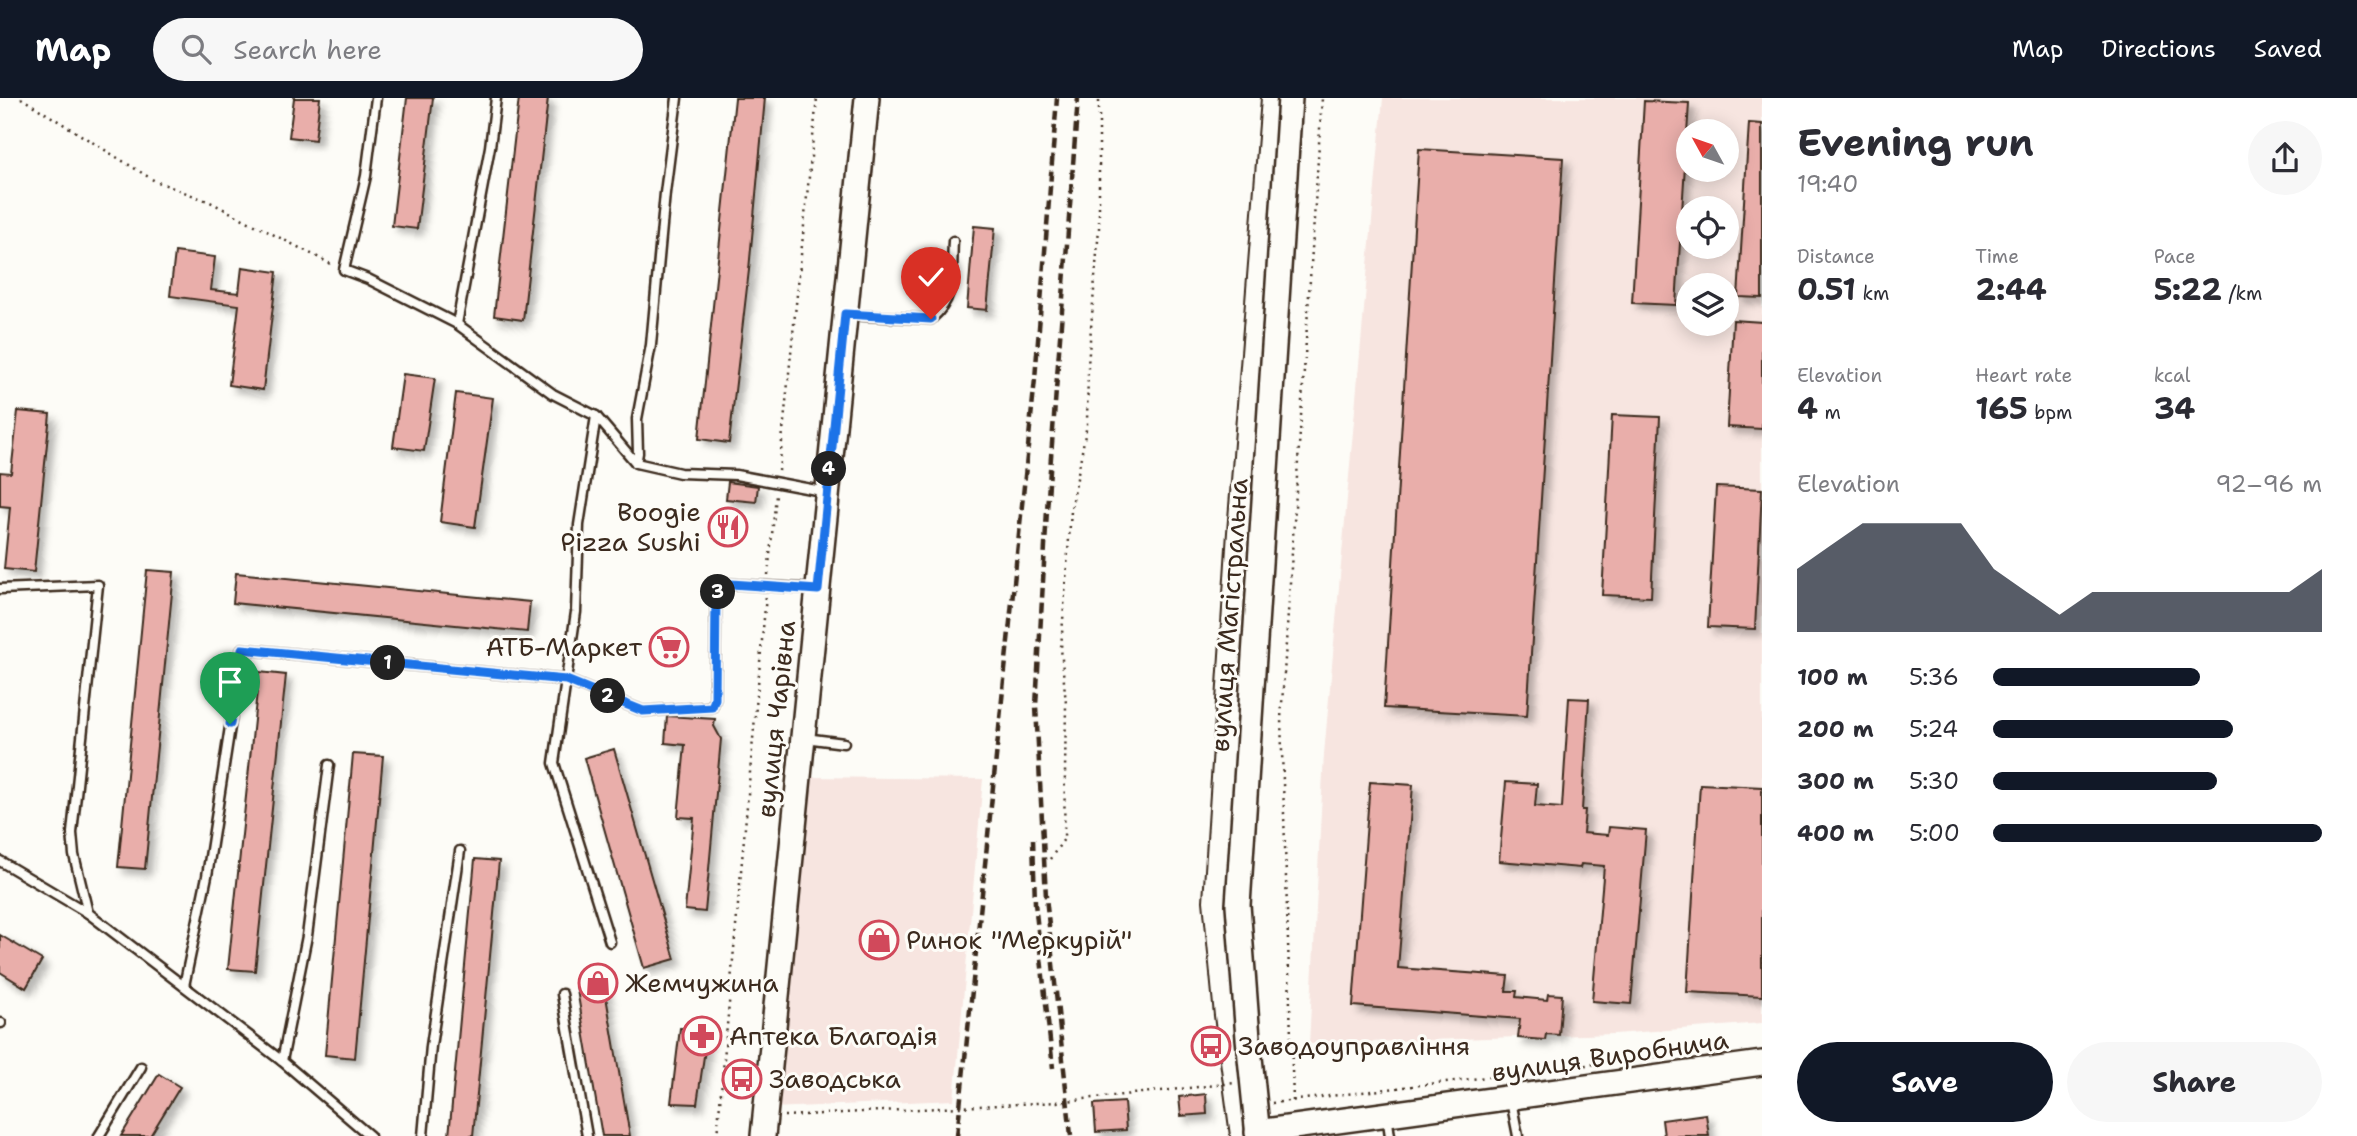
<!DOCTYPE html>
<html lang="en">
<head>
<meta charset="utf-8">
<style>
  body { margin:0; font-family:"Shantell Sans",sans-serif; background:#f7f7f7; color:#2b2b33; height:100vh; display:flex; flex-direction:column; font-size:26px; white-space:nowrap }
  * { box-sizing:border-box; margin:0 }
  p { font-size:23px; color:#7c7c81 }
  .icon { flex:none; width:38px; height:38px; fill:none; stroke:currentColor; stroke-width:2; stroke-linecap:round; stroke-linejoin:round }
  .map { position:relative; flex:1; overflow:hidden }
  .side { display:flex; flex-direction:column; background:#fff; width:595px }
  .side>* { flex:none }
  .needle { width:46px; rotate:310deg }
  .tools { position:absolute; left:1676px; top:21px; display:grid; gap:14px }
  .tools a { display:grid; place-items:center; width:63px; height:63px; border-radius:50%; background:#fff; box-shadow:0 4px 18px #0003; font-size:35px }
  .pin { position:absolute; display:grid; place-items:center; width:60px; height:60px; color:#fff; margin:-72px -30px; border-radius:50% 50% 50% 0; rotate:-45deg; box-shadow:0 0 7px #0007 }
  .pin .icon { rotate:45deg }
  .km { position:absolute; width:35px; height:35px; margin:-18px; border-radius:50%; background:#222; color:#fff; font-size:19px; line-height:35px; text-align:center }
  .round { display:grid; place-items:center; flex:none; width:74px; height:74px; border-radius:37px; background:#f7f7f7 }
  .head { display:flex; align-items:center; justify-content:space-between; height:119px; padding:0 35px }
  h1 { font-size:38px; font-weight:700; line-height:52px }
  .metrics { display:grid; grid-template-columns:repeat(3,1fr); gap:10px; height:119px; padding:7px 35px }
  .metrics div { display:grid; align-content:center }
  .metrics b { font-size:30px; font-weight:700 }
  .metrics small { font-size:19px; font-weight:400 }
  .metrics p { font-size:19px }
  .chart { height:196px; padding:14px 35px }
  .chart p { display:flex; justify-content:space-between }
  .chart svg { width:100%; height:126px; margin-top:7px; fill:#111827; opacity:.7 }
  .button { display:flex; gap:14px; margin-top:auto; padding:14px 35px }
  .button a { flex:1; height:80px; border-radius:42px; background:#111827; color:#fff; font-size:28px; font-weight:700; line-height:80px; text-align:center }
  .button a+a { background:#f7f7f7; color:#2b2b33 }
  ul { padding:0 35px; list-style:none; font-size:23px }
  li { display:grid; grid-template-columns:112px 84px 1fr; align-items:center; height:52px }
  li i { height:18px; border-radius:9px; background:#111827 }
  header { display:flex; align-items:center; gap:42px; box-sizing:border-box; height:98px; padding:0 35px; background:#111827; color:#fff }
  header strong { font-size:33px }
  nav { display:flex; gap:38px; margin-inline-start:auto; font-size:24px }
  .search { width:490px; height:63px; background:#f7f7f7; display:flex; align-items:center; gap:18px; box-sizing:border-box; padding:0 24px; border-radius:38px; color:#7c7c81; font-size:26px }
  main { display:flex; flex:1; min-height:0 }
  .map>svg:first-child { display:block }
</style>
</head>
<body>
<header>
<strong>Map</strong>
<div class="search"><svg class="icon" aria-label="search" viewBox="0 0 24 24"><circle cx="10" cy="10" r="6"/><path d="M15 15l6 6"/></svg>Search here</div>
<nav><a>Map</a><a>Directions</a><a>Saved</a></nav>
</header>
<main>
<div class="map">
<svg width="1762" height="1038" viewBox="0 0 1762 1038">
  <defs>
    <filter id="shadow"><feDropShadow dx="6" dy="6" stdDeviation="3.5" flood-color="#0004"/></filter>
  </defs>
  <rect width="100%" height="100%" fill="#fdfcf7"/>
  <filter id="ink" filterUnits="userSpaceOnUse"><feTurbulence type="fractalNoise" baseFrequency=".0143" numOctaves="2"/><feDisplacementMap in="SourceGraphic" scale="14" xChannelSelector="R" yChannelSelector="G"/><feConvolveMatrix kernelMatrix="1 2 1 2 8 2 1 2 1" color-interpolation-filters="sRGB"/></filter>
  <g filter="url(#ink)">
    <!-- built -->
    <g fill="#f7e5e0" fill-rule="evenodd">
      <path d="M1383 0H1762V925L1614 936 1309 946 1324 656ZM1689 33H1727V72H1689ZM1689 110H1727V149H1689ZM1689 187H1727V226H1689Z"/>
      <path d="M807 679 983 681 954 1002 772 1010Z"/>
    </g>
    <!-- building -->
    <g fill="#e9aeaa" stroke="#3b2a1e" stroke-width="2" filter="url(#shadow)">
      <path d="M294 0H320L315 42 289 39Z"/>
      <path d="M407 0H433L417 131 392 128Z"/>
      <path d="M519 0H548L523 222 494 218Z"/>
      <path d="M735 0H765L749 172 729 345 699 341Z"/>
      <path d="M1644 3 1689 5 1676 207 1632 205Z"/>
      <path d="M1749 25 1762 26V200L1738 199Z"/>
      <path d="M1419 51 1563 60 1527 618 1384 610Z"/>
      <path d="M974 128 995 130 987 212 967 210Z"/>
      <path d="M175 154 215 159 211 192 239 195 242 169 277 174 263 292 229 287 239 207 170 198Z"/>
      <path d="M1733 222 1762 224V331L1727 329Z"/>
      <path d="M403 276 435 280 424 353 393 349Z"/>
      <path d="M456 295 493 300 475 429 440 424Z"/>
      <path d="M18 313 50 316 34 474 4 471 10 409 0 408V374L11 375Z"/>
      <path d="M1612 317 1660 319 1651 499 1602 497Z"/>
      <path d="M728 384 758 388 756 404 726 401Z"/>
      <path d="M1716 389 1762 391 1755 531 1708 529Z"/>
      <path d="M147 472 174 474 145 771 118 769Z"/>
      <path d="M236 475 530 504 527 534 233 505Z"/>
      <path d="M259 574 286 577 255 873 228 871Z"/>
      <path d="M1569 600 1589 601 1582 712H1585L1583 735 1608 737 1609 729 1646 732 1631 906 1592 903 1604 768 1581 766 1580 770 1499 763 1506 684 1537 686 1535 708 1562 710Z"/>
      <path d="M667 618 715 621 714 628 721 641 705 814 685 812 694 720 678 719 685 647 665 645Z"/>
      <path d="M614 651 675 861 644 870 584 660Z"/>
      <path d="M353 656 383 658 355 960 325 957Z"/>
      <path d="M1370 684 1413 687 1398 870 1508 878 1506 893H1517L1516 899 1547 902 1548 896 1562 897 1559 937 1546 936 1545 942 1518 940 1520 921 1353 908Z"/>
      <path d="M1700 686 1762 689V898L1687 894Z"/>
      <path d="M475 761 499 763 473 1038H449Z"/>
      <path d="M0 837 42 862 26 890 0 874Z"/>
      <path d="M603 881 630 1038H602L576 886Z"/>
      <path d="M680 930 708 931 697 1006 671 1005Z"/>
      <path d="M159 976 180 989 150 1038H121Z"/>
      <path d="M1206 996 1207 1016 1181 1018 1179 999Z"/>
      <path d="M1124 1004 1126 1032 1096 1034 1094 1006Z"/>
      <path d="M1706 1016 1709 1038H1664L1662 1022Z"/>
    </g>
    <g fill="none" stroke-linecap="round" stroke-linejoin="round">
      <defs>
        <g id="lane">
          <path d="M376 0 366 78 344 172 368 181 457 226"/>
          <path d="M496 0 490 49 457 226 553 296 596 318"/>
          <path d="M848 217 931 221C957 199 951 175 953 143"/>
          <path d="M636 365 638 355 637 321 651 247 665 95 677 0"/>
          <path d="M0 491 98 487 72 735 74 757 88 815 282 963 370 1038"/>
          <path d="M805 640 844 645"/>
          <path d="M0 763 88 815"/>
          <path d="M610 844 554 665 566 582 643 613 712 609 715 601 716 496 722 489 731 486 815 491"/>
          <path d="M184 888 207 778 242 551 566 582 576 514 579 427 596 318 636 365 680 375 736 377 827 394"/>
          <path d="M562 896 587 1038"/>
          <path d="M0 925H1"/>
          <path d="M282 963 307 838 329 667"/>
          <path d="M1511 1003 1518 1038"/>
          <path d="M1387 1017 1390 1038"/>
          <path d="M99 1038 141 969"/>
          <path d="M423 1038 431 948 460 753"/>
        </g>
        <g id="secondary">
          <path d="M1257 1034 1762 965"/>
          <path d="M763 1038 867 0"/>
          <path d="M1258 1038 1248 940 1238 807 1290 0"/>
        </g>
      </defs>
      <!-- lane casing -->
      <use href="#lane" stroke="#3b2a1e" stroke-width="13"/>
      <!-- secondary casing -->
      <use href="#secondary" stroke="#3b2a1e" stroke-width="28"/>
      <!-- path -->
      <g stroke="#3b2a1e" stroke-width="2.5" stroke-dasharray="2 5" stroke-linecap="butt">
        <path d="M21 0 155 83 210 104 335 168"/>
        <path d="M779 373 817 0"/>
        <path d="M768 477 776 397"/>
        <path d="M1050 761 1064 741 1066 606 1061 550 1071 413 1087 326 1088 267 1099 130V0"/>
        <path d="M1293 1003 1281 621 1322 0"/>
        <path d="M1272 1005 1661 958"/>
        <path d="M784 1018 1057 1004 1235 985"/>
        <path d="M717 1038 766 498"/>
      </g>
      <!-- lane -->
      <use href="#lane" stroke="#fdfcf7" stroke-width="8"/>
      <!-- secondary -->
      <use href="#secondary" stroke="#fdfcf7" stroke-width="23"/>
      <!-- tram -->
      <path stroke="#3b2a1e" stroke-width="2" d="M1230 1038 1214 918 1203 803 1227 434 1261 0"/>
      <!-- rail -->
      <g stroke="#3b2a1e" stroke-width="4.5" stroke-dasharray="10 5" stroke-linecap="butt">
        <path d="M1033 741 1035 805 1053 970"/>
        <path d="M957 1038 1035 281 1057 0"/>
        <path d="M1071 1038 1046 799 1036 608 1047 412 1078 0"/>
      </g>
    </g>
  </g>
  <g fill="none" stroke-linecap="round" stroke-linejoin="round" filter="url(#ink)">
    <defs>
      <path id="route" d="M230 626 242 551 566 582 643 613 712 609 715 601 716 496 722 489 731 486 818 492 845 216 931 221"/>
    </defs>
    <!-- route casing -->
    <use href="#route" stroke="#fff" stroke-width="14"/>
    <!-- route -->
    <use href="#route" stroke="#1a73e8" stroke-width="9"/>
  </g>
  <!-- icons -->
  <defs>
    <symbol id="restaurant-ring" viewBox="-11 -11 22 22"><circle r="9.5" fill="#fdfcf7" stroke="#d1495b" stroke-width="1.5"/><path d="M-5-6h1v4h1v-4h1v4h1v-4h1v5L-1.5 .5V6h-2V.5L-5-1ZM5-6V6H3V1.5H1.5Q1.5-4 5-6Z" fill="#d1495b"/></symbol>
    <symbol id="supermarket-ring" viewBox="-11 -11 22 22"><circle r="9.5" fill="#fdfcf7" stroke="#d1495b" stroke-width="1.5"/><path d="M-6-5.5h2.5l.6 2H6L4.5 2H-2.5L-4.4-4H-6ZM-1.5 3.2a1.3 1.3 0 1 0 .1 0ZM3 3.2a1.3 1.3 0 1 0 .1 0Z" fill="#d1495b"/></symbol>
    <symbol id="shop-ring" viewBox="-11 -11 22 22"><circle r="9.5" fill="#fdfcf7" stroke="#d1495b" stroke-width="1.5"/><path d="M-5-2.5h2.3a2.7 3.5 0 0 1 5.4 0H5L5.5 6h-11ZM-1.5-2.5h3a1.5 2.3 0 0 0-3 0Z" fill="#d1495b"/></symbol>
    <symbol id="pharmacy-ring" viewBox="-11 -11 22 22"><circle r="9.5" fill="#fdfcf7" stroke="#d1495b" stroke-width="1.5"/><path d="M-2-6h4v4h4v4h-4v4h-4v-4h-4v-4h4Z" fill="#d1495b"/></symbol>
    <symbol id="bus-ring" viewBox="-11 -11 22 22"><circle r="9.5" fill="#fdfcf7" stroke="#d1495b" stroke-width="1.5"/><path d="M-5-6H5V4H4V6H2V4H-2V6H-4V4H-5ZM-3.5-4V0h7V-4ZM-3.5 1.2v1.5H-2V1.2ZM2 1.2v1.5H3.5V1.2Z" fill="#d1495b"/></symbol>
  </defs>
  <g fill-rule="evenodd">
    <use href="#restaurant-ring" x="706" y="407" width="44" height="44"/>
    <use href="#supermarket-ring" x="647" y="527" width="44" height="44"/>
    <use href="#shop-ring" x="857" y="820" width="44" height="44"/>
    <use href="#shop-ring" x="576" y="863" width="44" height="44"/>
    <use href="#pharmacy-ring" x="680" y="916" width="44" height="44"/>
    <use href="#bus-ring" x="1189" y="926" width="44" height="44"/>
    <use href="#bus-ring" x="720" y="959" width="44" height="44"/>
  </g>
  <g text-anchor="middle" stroke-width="6" stroke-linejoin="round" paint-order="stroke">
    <!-- poi labels -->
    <g font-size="26" fill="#3b2a1e" stroke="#fdfcf7" text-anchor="start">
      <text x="701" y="423" text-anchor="end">Boogie<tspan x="701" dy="30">Pizza Sushi</tspan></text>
      <text x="642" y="558" text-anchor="end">АТБ-Маркет</text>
      <text x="906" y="851">Ринок "Меркурій"</text>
      <text x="625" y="894">Жемчужина</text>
      <text x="729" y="947">Аптека Благодія</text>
      <text x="1238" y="957">Заводоуправління</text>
      <text x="769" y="990">Заводська</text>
    </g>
    <!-- street labels -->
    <g font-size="26" fill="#3b2a1e" stroke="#fdfcf7">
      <text transform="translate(1229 517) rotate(-86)" y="9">вулиця Магістральна</text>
      <text transform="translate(776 621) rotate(-84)" y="9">вулиця Чарівна</text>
      <text transform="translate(1610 958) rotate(-8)" y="9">вулиця Виробнича</text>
    </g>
  </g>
</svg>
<div class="tools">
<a><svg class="needle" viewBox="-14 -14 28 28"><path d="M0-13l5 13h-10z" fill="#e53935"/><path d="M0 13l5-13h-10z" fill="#7c7c81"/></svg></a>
<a><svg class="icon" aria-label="locate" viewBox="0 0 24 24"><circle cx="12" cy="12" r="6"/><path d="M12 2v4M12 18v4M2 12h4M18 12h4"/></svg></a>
<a><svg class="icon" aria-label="layers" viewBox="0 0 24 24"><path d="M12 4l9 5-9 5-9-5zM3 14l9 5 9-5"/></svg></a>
</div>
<div class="pin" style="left:230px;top:626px;background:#1e9e55"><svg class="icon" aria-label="arrive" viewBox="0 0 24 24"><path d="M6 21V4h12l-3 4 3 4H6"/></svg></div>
<div class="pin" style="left:931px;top:221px;background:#d93025"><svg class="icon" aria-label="check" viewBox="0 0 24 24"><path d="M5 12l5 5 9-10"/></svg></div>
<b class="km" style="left:388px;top:565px">1</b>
<b class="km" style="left:608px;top:598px">2</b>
<b class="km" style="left:718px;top:494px">3</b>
<b class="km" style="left:829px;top:371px">4</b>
</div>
<section class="side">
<div class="head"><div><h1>Evening run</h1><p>19:40</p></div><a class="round"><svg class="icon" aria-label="share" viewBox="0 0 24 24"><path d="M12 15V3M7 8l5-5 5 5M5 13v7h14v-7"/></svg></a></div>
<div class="metrics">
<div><p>Distance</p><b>0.51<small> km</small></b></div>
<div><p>Time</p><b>2:44</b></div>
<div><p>Pace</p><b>5:22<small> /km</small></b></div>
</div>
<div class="metrics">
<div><p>Elevation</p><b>4<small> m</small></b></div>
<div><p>Heart rate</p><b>165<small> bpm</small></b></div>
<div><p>kcal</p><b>34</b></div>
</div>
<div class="chart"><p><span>Elevation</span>92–96 m</p>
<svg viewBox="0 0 160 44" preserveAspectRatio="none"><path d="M0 44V22L10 14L20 6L30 6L40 6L50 6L60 22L70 30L80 38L90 30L100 30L110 30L120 30L130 30L140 30L150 30L160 22V44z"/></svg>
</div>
<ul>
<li><b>100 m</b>5:36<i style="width:63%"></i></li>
<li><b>200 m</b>5:24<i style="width:73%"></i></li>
<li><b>300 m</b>5:30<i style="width:68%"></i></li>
<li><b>400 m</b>5:00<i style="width:100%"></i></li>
</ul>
<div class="button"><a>Save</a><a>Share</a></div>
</section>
</main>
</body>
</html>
